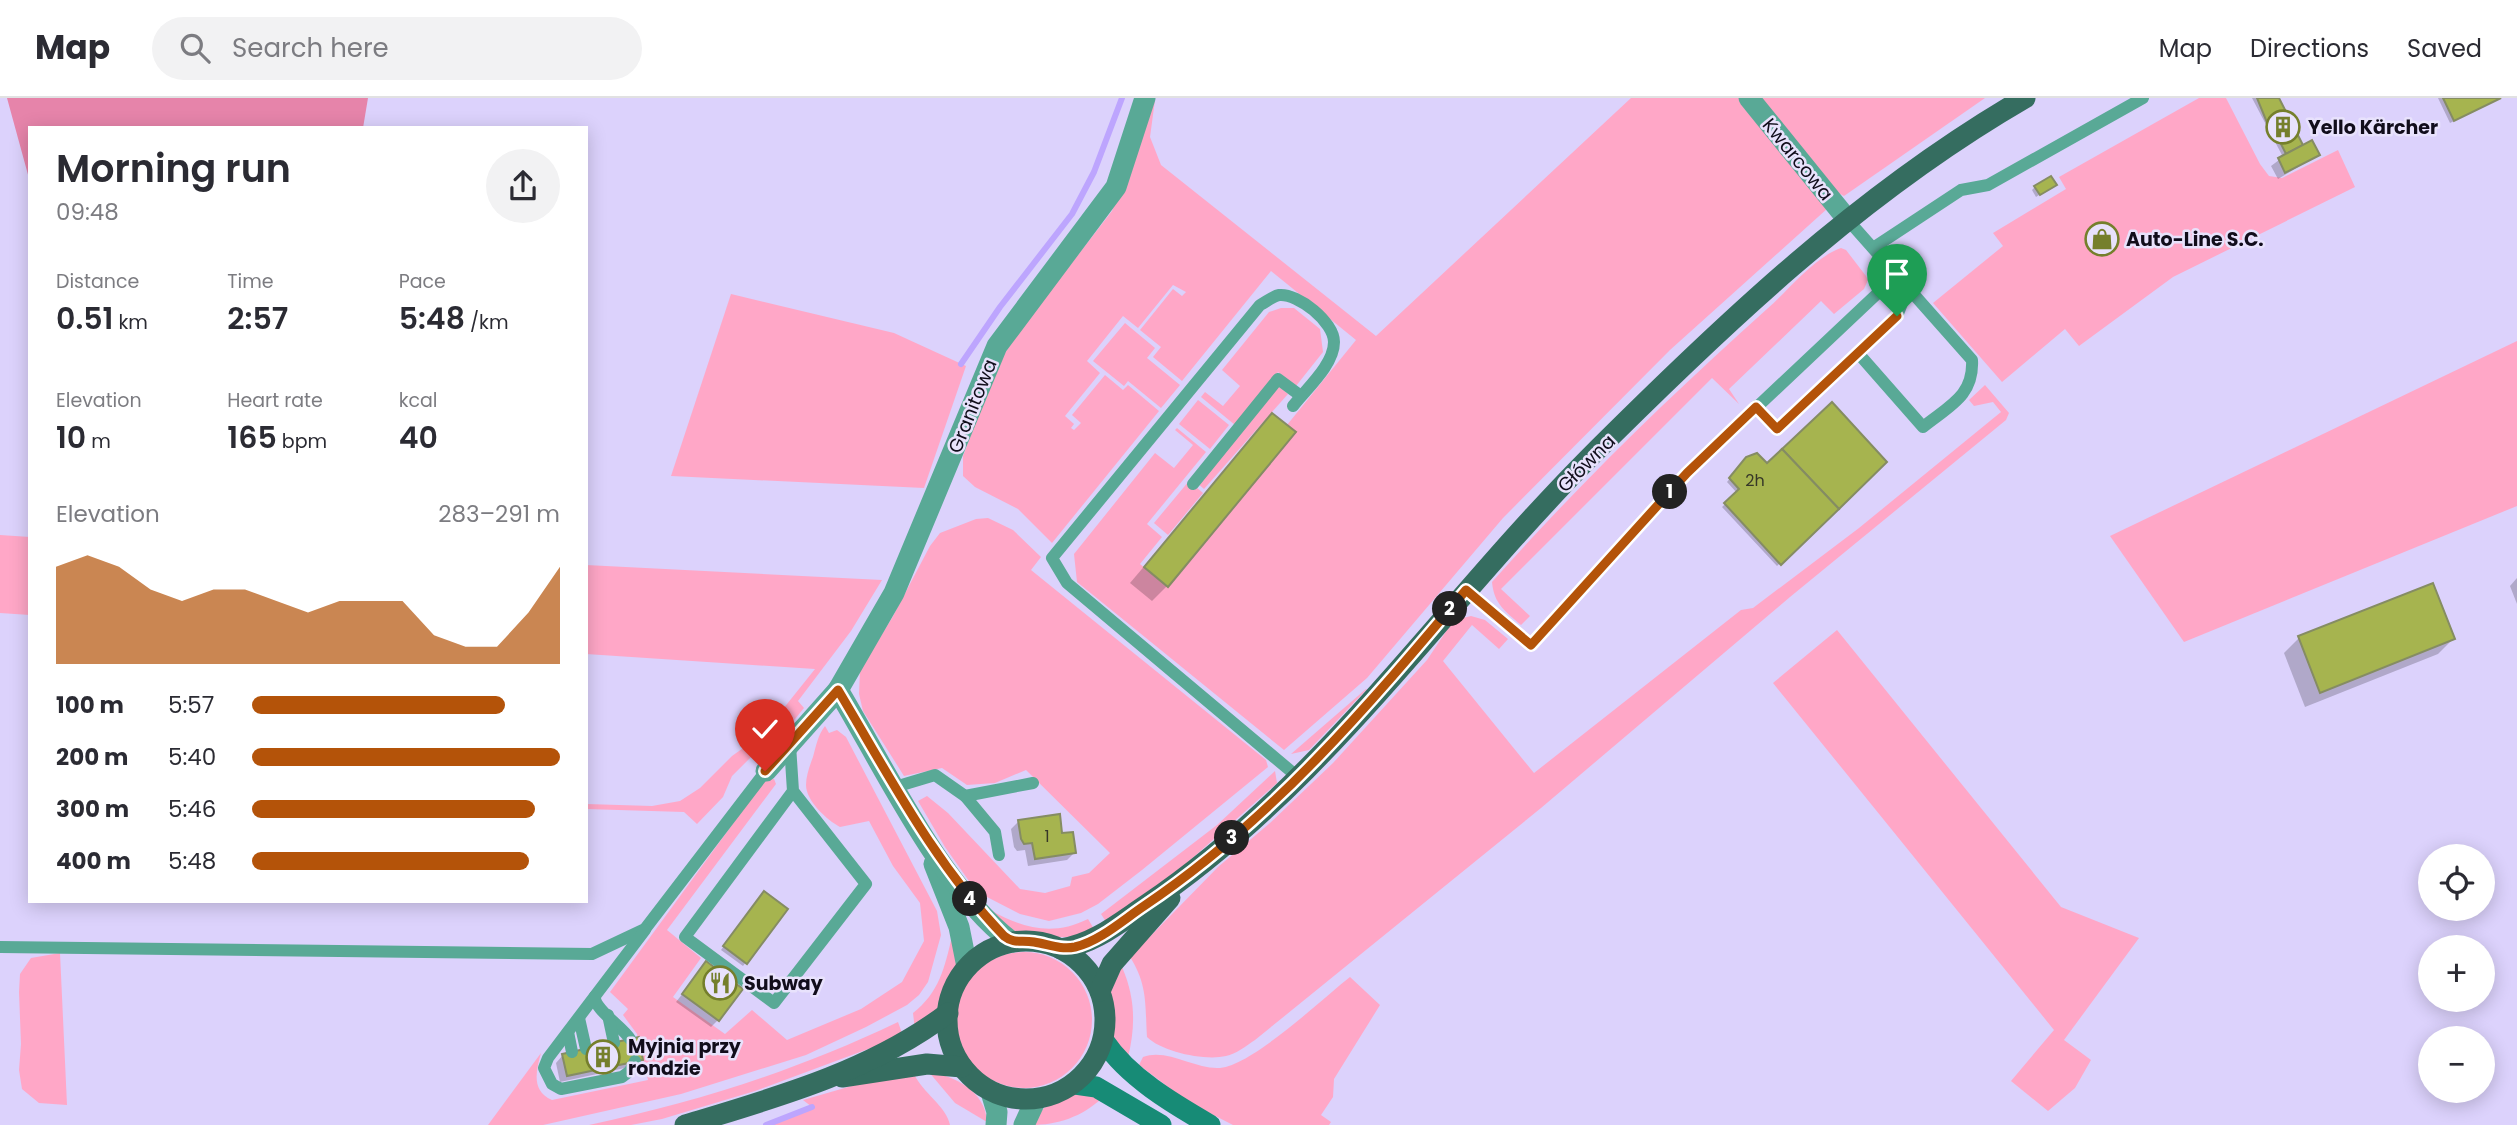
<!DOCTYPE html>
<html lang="en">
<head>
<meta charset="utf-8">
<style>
  body { margin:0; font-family:Poppins,sans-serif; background:#f2f2f3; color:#2b2b33; height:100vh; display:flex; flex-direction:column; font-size:26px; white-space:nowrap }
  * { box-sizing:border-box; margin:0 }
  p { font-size:23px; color:#7c7c81 }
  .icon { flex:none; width:38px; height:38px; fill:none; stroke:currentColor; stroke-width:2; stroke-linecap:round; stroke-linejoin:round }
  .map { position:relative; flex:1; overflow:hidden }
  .drawer { position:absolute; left:28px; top:28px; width:560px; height:777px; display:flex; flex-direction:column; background:#fff; border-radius:0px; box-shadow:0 4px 18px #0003 }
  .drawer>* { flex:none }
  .fabs { position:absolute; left:2418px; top:746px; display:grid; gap:14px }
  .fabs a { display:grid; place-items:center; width:77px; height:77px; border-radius:50%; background:#fff; box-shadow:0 4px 18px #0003; font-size:35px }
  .pin { position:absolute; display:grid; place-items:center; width:60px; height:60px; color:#fff; margin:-72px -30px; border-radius:50% 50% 50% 0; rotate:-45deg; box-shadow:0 0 7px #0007 }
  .pin .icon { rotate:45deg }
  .km { position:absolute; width:35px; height:35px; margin:-18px; border-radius:50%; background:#222; color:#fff; font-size:19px; line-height:35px; text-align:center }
  .round { display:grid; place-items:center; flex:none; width:74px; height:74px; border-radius:37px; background:#f2f2f3 }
  .head { display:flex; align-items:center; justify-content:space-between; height:119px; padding:0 28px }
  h1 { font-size:38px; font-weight:600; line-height:52px }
  .figures { display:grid; grid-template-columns:repeat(3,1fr); gap:10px; height:119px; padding:7px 28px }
  .figures div { display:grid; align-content:center }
  .figures b { font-size:30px; font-weight:600 }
  .figures small { font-size:19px; font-weight:400 }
  .figures p { font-size:19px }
  .chart { height:196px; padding:14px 28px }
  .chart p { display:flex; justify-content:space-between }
  .chart svg { width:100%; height:126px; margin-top:7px; fill:#b45309; opacity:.7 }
  ul { padding:0 28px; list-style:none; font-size:23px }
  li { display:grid; grid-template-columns:112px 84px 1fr; align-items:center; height:52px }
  li i { height:18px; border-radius:9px; background:#b45309 }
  header { display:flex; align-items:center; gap:42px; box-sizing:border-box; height:98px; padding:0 35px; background:#fff; border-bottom:2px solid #e1e1e2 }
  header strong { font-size:33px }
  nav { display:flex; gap:38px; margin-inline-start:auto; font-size:24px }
  .search { width:490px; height:63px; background:#f2f2f3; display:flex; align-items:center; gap:18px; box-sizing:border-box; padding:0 24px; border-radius:38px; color:#7c7c81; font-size:26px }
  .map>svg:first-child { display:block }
</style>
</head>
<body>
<header>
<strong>Map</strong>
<div class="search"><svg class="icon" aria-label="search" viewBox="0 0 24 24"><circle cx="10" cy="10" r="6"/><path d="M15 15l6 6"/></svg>Search here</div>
<nav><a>Map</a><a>Directions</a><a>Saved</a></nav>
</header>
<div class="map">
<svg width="2517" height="1027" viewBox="0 0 2517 1027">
  <rect width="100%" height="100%" fill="#dcd2fc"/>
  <!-- green -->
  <g fill="#ffa7c7">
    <path d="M1631 0H1740L1828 110 1670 252 1503 420 1367 580 1284 652 1077 484 1074 456 1155 355 1174 370 1193 347 1175 332 1177 330 1206 354 1147 426 1162 439 1140 466 1168 489 1295 335 1287 327 1356 242 1271 173 1182 283 1153 259 1161 249 1140 232 1173 191 1182 198 1186 194 1173 187 1138 230 1123 218 1087 263 1100 275 1065 318 1074 326 1071 330 1074 332 1081 325 1072 317 1105 277 1123 292 1128 287 1159 313 1052 445 1018 411 975 389 963 378V358L997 268 1016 237 1112 113 1155 2 1150 39 1161 67 1376 238Z"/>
    <path d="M1760 0H1985L1844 98 1835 93Z"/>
    <path d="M2199 0H2226L2260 66 2269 78 2282 80 2338 52 2355 89 2173 179 2079 248 2065 231 2002 284 1933 205 2003 148 1993 135 2066 91 2059 79Z"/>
    <path d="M1841 150 1846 152 1866 178 1868 182 1864 191 1834 216 1821 203 1729 291 1739 306 1712 280 1501 491 1530 518 1521 527C1505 513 1494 506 1492 484 1578 387 1671 297 1767 211 1789 192 1813 160 1841 150Z"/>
    <path d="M731 196 894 235 966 268 924 390 671 378Z"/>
    <path d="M1281 210H1294L1320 231 1323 254 1296 288 1278 274 1235 327 1201 299 1205 294 1223 308 1240 288 1222 272 1269 214Z"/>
    <path d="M1125 225 1155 250 1147 260 1180 287 1161 310 1128 283 1124 288 1093 263Z"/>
    <path d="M2517 243V408L2184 544 2110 438Z"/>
    <path d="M1985 287 2009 315 2006 322 1790 499 1541 710 1255 942C1246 948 1236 956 1226 958 1205 963 1162 954 1147 939 1145 908 1148 887 1130 859L1218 769 1270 725 1333 665 1427 562 1449 529 1459 521 1471 518 1485 522 1508 541 1499 551 1472 527 1443 563 1534 675 1741 512 1753 510 1859 430 2001 314 1993 304 1974 308 1969 302Z"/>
    <path d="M1279 288 1288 296 1204 391 1197 385Z"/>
    <path d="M1198 302 1229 327 1210 351 1179 326Z"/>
    <path d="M1189 383 1203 395 1168 437 1154 425Z"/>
    <path d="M988 420 1013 432 1041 459 1031 472 1266 662 1268 669 1142 772 1098 806 1081 815 1049 823 1020 816 987 799 981 800 945 749 918 703 927 698 948 715 1020 791 1045 795 1070 788 1072 779 1089 775 1110 755 1026 672 995 685 967 687 942 670 904 678 863 613 859 596 860 572 892 520 930 448 940 435 976 421Z"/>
    <path d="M0 437 30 439V517L0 515Z"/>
    <path d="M586 467 882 482 851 533 798 603 804 610 773 648 758 652 732 678 723 699 697 726 684 714 586 711V706L652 708 680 703 700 690 732 658 763 636 815 571 586 556Z"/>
    <path d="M1837 532 2061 809 2139 840 2064 942 2091 962 2075 990 2048 1013 2011 983 2054 932 1773 585Z"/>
    <path d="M1367 591 1309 652 1291 656 1366 591Z"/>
    <path d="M825 628 829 635 837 632 846 639 937 813 941 837 928 884 919 897 907 907 866 929 806 957 681 996 543 1027H488L541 955C536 973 531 993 552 1002L648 982 637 936 623 917 628 911 610 894 765 682 774 681 776 686 667 832 701 860 673 899 725 936 752 912 787 942 861 911 902 884 924 843 920 805 893 768 869 723 840 729C827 722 806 703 806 687 806 678 810 667 813 659 816 648 818 637 825 628Z"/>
    <path d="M1275 673 1277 685 1161 788 1108 827 1101 816 1217 727Z"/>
    <path d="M992 813C1024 831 1054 838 1088 821L1097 836C1075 839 1026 844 1008 830 1002 825 997 818 992 813Z"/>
    <path d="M952 838 958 859 956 867 936 914 915 932 913 915C939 895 945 869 952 838Z"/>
    <circle cx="1024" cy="922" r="68"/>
    <path d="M60 855 67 1007 39 1005 22 991 19 972 21 946 19 894 20 876 31 860Z"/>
    <path d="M1122 869C1135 899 1136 927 1128 959L1113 939 1111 893Z"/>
    <path d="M1350 879 1380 907 1334 981 1333 999 1321 1017 1331 1024 1329 1027H1233L1188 1004 1139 967 1143 959C1166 950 1193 970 1217 970 1249 971 1323 900 1350 879Z"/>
    <path d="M898 924 903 938 755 993 662 1021 631 1027H589C697 1004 798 972 898 924Z"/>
    <path d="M928 973C955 979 985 992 987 1024L955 1005Z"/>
    <path d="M914 976C922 994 947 1009 950 1027H766L812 1009 803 1002 862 985Z"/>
    <path d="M1076 996 1102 1000C1082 1019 1057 1027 1031 1027L1044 1010Z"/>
  </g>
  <!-- forest -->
  <path fill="#e684aa" d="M7 0H368L363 30H30V84Z"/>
  <!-- shadow -->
  <g fill="#0003">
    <path d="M2252 0H2277L2302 49 2318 57 2278 81 2271 68 2283 59Z"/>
    <path d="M2438 0H2501L2450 25Z"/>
    <path d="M2035 89H2051L2036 99 2032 92Z"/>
    <path d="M1272 318 1167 488 1152 503 1130 485Z"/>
    <path d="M1743 364 1766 368 1885 364 1777 468 1722 409 1737 395 1727 384Z"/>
    <path d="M2517 480V506L2510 488Z"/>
    <path d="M2299 540 2453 541 2438 556 2305 609 2284 555Z"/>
    <path d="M1019 723 1074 755 1067 762 1028 768 1025 752 1017 753 1014 749 1011 731Z"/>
    <path d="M761 798 786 811 743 868 721 852Z"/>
    <path d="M706 866 718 922 711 929 676 904Z"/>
    <path d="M637 941 634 968 560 984 556 965 563 957Z"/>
  </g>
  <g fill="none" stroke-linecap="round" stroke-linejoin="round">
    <!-- stream -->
    <g stroke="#bda5fe" stroke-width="6">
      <path d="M961 266 1000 209 1072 116 1094 74 1122 0"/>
      <path d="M766 1027 812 1009"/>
    </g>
  </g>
  <!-- building -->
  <g fill="#a6b44f" stroke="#858c63" stroke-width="2">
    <path d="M2257 0H2279L2303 47 2286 56 2271 26 2268 27Z"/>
    <path d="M2443 0H2501L2454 23Z"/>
    <path d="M2312 42 2320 57 2285 75 2278 60Z"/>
    <path d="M2051 78 2057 87 2040 97 2034 88Z"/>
    <path d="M1832 304 1887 364 1839 411 1782 351Z"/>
    <path d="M1272 315 1296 334 1168 489 1144 469Z"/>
    <path d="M1782 351 1839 411 1781 467 1724 405 1739 391 1729 380 1746 359 1757 355 1767 365Z"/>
    <path d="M2433 485 2455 541 2320 595 2298 538Z"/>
    <path d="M1060 716 1062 735 1073 734 1076 755 1035 761 1032 745 1024 746 1021 741 1018 722Z"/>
    <path d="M764 793 788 811 747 866 723 848Z"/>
    <path d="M706 863 743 891 719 923 682 896Z"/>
    <path d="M639 939 643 962 567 978 562 956Z"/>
  </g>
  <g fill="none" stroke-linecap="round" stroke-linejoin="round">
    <!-- service -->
    <g stroke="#59a996" stroke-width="12">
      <path d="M1847 121 1972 262C1974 298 1949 308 1923 329L1858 255"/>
      <path d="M1873 150 1961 92 1988 87 2143 0"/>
      <path d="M1293 308C1306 291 1334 267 1334 244 1334 224 1298 195 1279 197 1273 198 1266 204 1260 207L1052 460 1067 485 1299 680"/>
      <path d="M1756 308 1777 331 1897 218 1908 190"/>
      <path d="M1193 386 1278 281 1301 298"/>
      <path d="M1466 492 1531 547 1687 375 1897 177"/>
      <path d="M790 647 793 693 866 786 774 905 685 839 793 693"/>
      <path d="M895 689 935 677 965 698 1033 685"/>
      <path d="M965 698 995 734 999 757"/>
      <path d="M0 849 592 856 645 831 766 673"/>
      <path d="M595 898C593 911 623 929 630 941"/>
      <path d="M608 917 614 945"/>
      <path d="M579 920 586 951"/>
      <path d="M568 934 572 954"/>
      <path d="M635 963 630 973 622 979 561 991 552 986 544 970 548 960 645 832"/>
    </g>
    <!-- minor -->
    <g stroke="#59a996" stroke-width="21">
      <path d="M1749 0 1847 121"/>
      <path d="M766 673 838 592"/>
      <path d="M934 766 959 829 967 869"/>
      <path d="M1012 844C942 792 883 667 838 592L894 495 997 248 1116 89 1145 0"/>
    </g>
    <!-- tertiary -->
    <g stroke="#59a996" stroke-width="21">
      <path d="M991 994 997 1014 996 1027"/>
      <path d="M1024 1027 1036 1001"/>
    </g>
    <!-- secondary -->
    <g stroke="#178b76" stroke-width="21">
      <path d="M1104 943C1128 979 1172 1005 1210 1027"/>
      <path d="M1075 986 1096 989 1161 1027"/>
    </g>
    <!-- primary -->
    <g stroke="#356d60" stroke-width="21">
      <circle cx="1026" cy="922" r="79"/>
      <path d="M1061 851C1094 846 1119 825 1146 807 1321 689 1439 512 1585 364 1720 229 1859 96 2025 0"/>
      <path d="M1100 893 1112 866 1170 800"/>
      <path d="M842 979 927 966 962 969"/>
      <path d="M685 1027C775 1000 872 973 948 915"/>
    </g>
  </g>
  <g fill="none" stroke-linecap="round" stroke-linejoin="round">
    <defs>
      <path id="route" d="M765 673 838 592C890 679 933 764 1004 838 1014 846 1021 842 1034 844 1048 846 1060 852 1075 849 1100 843 1123 822 1144 808 1271 723 1369 607 1466 492L1531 547 1687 375 1756 309 1777 331 1897 218"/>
    </defs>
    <!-- route casing -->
    <use href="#route" stroke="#fff" stroke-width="14"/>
    <!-- route -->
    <use href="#route" stroke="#b45309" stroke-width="9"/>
  </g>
  <!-- icons -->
  <defs>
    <symbol id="building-ring" viewBox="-11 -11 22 22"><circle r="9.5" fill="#e8e2fc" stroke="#757f2c" stroke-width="1.5"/><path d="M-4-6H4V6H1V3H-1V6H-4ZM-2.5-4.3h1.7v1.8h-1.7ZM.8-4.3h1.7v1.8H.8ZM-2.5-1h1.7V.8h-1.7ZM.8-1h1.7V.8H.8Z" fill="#757f2c"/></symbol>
    <symbol id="shop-ring" viewBox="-11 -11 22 22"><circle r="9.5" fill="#e8e2fc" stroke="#757f2c" stroke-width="1.5"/><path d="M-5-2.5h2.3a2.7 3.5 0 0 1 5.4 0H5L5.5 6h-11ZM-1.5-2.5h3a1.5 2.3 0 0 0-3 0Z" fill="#757f2c"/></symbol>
    <symbol id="restaurant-ring" viewBox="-11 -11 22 22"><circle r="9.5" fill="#e8e2fc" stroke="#757f2c" stroke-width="1.5"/><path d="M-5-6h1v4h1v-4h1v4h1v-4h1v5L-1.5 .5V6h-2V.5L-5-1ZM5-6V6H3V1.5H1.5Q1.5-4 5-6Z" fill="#757f2c"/></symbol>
  </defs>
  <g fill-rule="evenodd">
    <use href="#building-ring" x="2264" y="10" width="38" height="38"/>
    <use href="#shop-ring" x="2083" y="122" width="38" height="38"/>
    <use href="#restaurant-ring" x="701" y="866" width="38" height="38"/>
    <use href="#building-ring" x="584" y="940" width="38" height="38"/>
  </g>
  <g text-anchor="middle" stroke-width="5" stroke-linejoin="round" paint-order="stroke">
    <!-- number labels -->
    <g font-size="16" fill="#363728">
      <text x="1755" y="388">2h</text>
      <text x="1047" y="744">1</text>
    </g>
    <!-- poi labels -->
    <g font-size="19" font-weight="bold" fill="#110d1b" stroke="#e8e2fc" text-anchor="start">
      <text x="2308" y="36">Yello Kärcher</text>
      <text x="2126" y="148">Auto-Line S.C.</text>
      <text x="744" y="892">Subway</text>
      <text x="628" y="955">Myjnia przy<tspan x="628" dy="22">rondzie</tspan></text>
    </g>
    <!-- street labels -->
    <g font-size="19" fill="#110d1b" stroke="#e8e2fc">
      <text transform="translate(1798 61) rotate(51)" y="7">Kwarcowa</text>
      <text transform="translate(972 308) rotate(-68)" y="7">Granitowa</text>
      <text transform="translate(1586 365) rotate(-45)" y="7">Główna</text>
    </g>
  </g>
</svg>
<div class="fabs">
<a><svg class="icon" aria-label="locate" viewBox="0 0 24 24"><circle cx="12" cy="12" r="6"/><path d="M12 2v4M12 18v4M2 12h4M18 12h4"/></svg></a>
<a>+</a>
<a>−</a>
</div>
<div class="pin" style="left:1897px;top:218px;background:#1e9e55"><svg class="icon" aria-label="arrive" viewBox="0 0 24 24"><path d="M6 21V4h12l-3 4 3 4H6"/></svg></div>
<div class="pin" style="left:765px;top:673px;background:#d93025"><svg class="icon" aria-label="check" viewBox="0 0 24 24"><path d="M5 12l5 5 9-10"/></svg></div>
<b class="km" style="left:1670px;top:394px">1</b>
<b class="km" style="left:1450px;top:511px">2</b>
<b class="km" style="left:1232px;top:740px">3</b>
<b class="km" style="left:970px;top:801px">4</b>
<section class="drawer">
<div class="head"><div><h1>Morning run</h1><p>09:48</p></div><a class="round"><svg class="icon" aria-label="share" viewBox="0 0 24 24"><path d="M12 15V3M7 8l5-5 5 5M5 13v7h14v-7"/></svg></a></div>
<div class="figures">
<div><p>Distance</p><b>0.51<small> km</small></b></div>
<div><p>Time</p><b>2:57</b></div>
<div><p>Pace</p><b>5:48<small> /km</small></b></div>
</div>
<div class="figures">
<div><p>Elevation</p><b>10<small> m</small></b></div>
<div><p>Heart rate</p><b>165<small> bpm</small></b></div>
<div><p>kcal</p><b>40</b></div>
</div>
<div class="chart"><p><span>Elevation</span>283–291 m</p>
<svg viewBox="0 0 160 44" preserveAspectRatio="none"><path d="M0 44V10L10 6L20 10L30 18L40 22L50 18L60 18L70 22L80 26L90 22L100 22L110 22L120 34L130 38L140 38L150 26L160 10V44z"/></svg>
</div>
<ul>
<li><b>100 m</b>5:57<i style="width:82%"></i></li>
<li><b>200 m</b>5:40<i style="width:100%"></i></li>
<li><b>300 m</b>5:46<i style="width:92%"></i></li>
<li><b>400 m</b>5:48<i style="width:90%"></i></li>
</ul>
</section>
</div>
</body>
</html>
